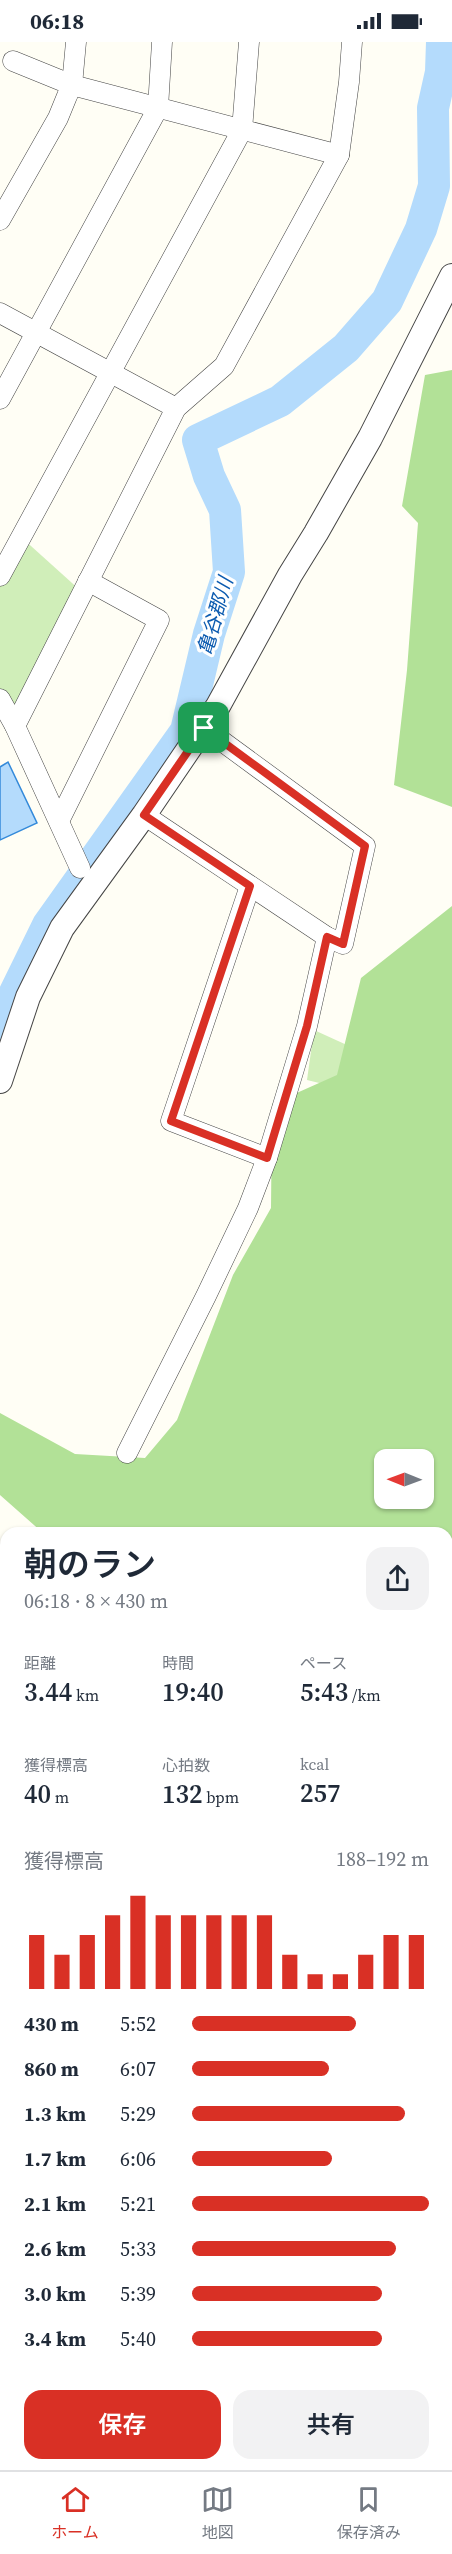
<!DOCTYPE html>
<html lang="ja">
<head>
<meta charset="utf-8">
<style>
  body { margin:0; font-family:"Source Serif 4","Noto Sans JP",serif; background:#f2f2f3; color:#1f2937; height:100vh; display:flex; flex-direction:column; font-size:22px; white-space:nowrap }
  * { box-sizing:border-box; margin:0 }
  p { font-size:20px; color:#747a83 }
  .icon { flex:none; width:33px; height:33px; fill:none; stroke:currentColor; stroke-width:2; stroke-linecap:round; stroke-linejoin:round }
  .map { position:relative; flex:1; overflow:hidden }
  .sheet { position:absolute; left:0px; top:1485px; width:453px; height:944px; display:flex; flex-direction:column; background:#fff; border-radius:18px 18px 0 0; box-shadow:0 2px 4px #0004 }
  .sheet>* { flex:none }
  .needle { width:39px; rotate:271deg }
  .tools { position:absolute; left:374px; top:1407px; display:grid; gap:12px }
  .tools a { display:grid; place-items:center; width:60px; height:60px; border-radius:12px; background:#fff; box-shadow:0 2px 4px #0004; font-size:30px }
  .pin { position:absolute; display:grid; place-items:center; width:51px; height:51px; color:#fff; margin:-26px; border-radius:12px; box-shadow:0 3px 9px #0006 }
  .round { display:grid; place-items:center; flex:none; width:63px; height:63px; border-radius:18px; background:#f2f2f3 }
  .head { display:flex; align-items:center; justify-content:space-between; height:102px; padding:0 24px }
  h1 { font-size:33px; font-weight:600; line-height:45px }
  .figures { display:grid; grid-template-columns:repeat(3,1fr); gap:9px; height:102px; padding:6px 24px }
  .figures div { display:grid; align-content:center }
  .figures b { font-size:26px; font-weight:600 }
  .figures small { font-size:16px; font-weight:400 }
  .figures p { font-size:16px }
  .chart { height:168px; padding:12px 24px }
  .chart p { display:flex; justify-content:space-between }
  .chart svg { width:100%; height:108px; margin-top:6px; stroke:#d93025; stroke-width:6 }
  .cta { display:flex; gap:12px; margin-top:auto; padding:12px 24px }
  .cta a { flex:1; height:69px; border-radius:18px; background:#d93025; color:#fff; font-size:24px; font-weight:600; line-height:69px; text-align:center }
  .cta a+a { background:#f2f2f3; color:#1f2937 }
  ul { padding:0 24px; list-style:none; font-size:20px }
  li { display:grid; grid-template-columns:96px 72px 1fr; align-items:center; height:45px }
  li i { height:15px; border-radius:8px; background:#d93025 }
  .status { display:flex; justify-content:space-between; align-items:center; height:42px; padding:0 30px; background:#fff; direction:ltr }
  .status svg { height:16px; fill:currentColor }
  .tab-bar { display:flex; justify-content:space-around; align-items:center; height:84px; border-top:2px solid #e0e1e3; background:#fff; font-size:16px; color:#747a83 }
  .tab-bar a { display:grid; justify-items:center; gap:3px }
  .tab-bar .active { color:#d93025 }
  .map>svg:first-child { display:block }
</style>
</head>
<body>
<div class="status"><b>06:18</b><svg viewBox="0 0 49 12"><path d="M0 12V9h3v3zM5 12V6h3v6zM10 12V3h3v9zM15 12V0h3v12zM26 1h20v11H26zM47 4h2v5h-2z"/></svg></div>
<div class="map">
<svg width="452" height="2428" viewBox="0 0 452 2428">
  <rect width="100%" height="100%" fill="#fffef5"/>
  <!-- green -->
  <g fill="#d0eeb9">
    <path d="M21 495 82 550 15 684 0 657V534Z"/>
    <path d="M314 988 360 1009 356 1050 307 1038Z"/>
  </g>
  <!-- forest -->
  <g fill="#b2e197" fill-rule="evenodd">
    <path d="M452 328V765L394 743 407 628 418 481 402 464 425 333Z"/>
    <path d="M452 864V2428H235L238 2422H447V1491H43L0 1453V1371L75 1412 145 1416 177 1378 233 1233 271 1166 272 1062 337 1033 361 936ZM384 1418H423V1456H384Z"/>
    <path d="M6 1700V2108L0 2102V1708Z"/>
  </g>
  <!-- water -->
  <path fill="#b4dbfc" stroke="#348ada" stroke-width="1.5" d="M8 720 37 781 0 798V725Z"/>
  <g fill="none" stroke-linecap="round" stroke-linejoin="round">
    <!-- river -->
    <path stroke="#b4dbfc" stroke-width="32" d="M0 990 7 967 48 883 186 689 209 592 229 530 225 468 209 434 198 398 280 359 346 306 387 259 421 187 434 144 433 66 441 30 442 0"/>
    <defs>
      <g id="minor">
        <path d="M13 19 72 43 339 113"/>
        <path d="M0 178 58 76 67 54 72 43 76 0"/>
        <path d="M0 271 176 366"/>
        <path d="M0 357 158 66 162 0"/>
        <path d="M0 534 242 88 249 0"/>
        <path d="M0 657 15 684 80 826"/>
        <path d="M15 684 176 366 224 324 339 113 349 40 352 0"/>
        <path d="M204 686 365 804 343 902 327 895"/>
        <path d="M59 779 159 578 88 539"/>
        <path d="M250 844 171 1079 267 1116"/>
        <path d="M127 1411 206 1254 248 1166 267 1116 307 984 327 895 144 773"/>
        <path d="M0 1519 6 1526"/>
        <path d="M0 1669 6 1663"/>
        <path d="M0 1803 6 1788"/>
        <path d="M0 1986 6 1998"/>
        <path d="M0 2153 6 2159"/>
        <path d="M0 2229 6 2224"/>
        <path d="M214 2422V2428"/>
      </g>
      <g id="tertiary">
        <path d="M0 1039 28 955 62 886 144 773 218 664 290 533 316 491 370 396 452 234"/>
        <path d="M0 2321 6 2328"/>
        <path d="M93 2422 98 2428"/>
      </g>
    </defs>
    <!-- minor casing -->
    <use href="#minor" stroke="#444" stroke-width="21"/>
    <!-- tertiary casing -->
    <use href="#tertiary" stroke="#444" stroke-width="26"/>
    <!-- minor -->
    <use href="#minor" stroke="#fff" stroke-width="20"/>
    <!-- tertiary -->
    <use href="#tertiary" stroke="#fff" stroke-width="24"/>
  </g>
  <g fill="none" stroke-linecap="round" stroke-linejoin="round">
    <defs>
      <path id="route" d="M204 686 365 804 343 902 327 895 307 984 267 1116 171 1079 250 844 144 773Z"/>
    </defs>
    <!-- route casing -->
    <use href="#route" stroke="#fff" stroke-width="12"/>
    <!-- route -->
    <use href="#route" stroke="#d93025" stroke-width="8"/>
  </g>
  <g text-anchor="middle" stroke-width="6" stroke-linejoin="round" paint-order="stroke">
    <!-- water labels -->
    <g font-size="20" font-style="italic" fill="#0c5bb0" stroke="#fff">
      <text transform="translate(215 574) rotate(-74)" y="7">亀谷郡川</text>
    </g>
  </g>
</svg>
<div class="tools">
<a><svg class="needle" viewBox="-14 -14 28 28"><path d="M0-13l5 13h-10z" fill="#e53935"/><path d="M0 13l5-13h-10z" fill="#747a83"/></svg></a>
</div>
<div class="pin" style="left:204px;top:686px;background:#1e9e55"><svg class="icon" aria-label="arrive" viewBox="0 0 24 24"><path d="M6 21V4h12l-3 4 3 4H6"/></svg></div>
<section class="sheet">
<div class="head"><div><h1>朝のラン</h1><p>06:18 · 8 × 430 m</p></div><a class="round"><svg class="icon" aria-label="share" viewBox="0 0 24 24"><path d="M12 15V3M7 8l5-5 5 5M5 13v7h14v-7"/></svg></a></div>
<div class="figures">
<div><p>距離</p><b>3.44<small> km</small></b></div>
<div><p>時間</p><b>19:40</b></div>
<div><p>ペース</p><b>5:43<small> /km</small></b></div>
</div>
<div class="figures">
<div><p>獲得標高</p><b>40<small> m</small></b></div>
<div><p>心拍数</p><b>132<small> bpm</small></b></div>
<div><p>kcal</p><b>257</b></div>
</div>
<div class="chart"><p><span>獲得標高</span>188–192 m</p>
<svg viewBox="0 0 160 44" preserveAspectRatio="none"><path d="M5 44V22M15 44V30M25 44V22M35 44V14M45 44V6M55 44V14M65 44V14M75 44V14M85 44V14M95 44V14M105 44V30M115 44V38M125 44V38M135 44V30M145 44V22M155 44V22"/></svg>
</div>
<ul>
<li><b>430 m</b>5:52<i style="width:69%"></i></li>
<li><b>860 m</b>6:07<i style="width:58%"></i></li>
<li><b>1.3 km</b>5:29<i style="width:90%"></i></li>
<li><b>1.7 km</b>6:06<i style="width:59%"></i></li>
<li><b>2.1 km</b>5:21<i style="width:100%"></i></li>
<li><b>2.6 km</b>5:33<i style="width:86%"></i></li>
<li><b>3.0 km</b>5:39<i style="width:80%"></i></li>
<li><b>3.4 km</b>5:40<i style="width:80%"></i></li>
</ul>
<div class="cta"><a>保存</a><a>共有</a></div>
</section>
</div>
<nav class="tab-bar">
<a class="active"><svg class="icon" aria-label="home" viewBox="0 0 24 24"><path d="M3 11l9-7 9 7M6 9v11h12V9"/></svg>ホーム</a>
<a><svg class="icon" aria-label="map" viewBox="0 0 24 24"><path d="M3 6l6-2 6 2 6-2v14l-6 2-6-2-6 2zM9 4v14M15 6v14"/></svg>地図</a>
<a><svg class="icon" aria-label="saved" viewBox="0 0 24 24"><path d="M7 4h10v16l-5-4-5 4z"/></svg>保存済み</a>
</nav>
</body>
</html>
